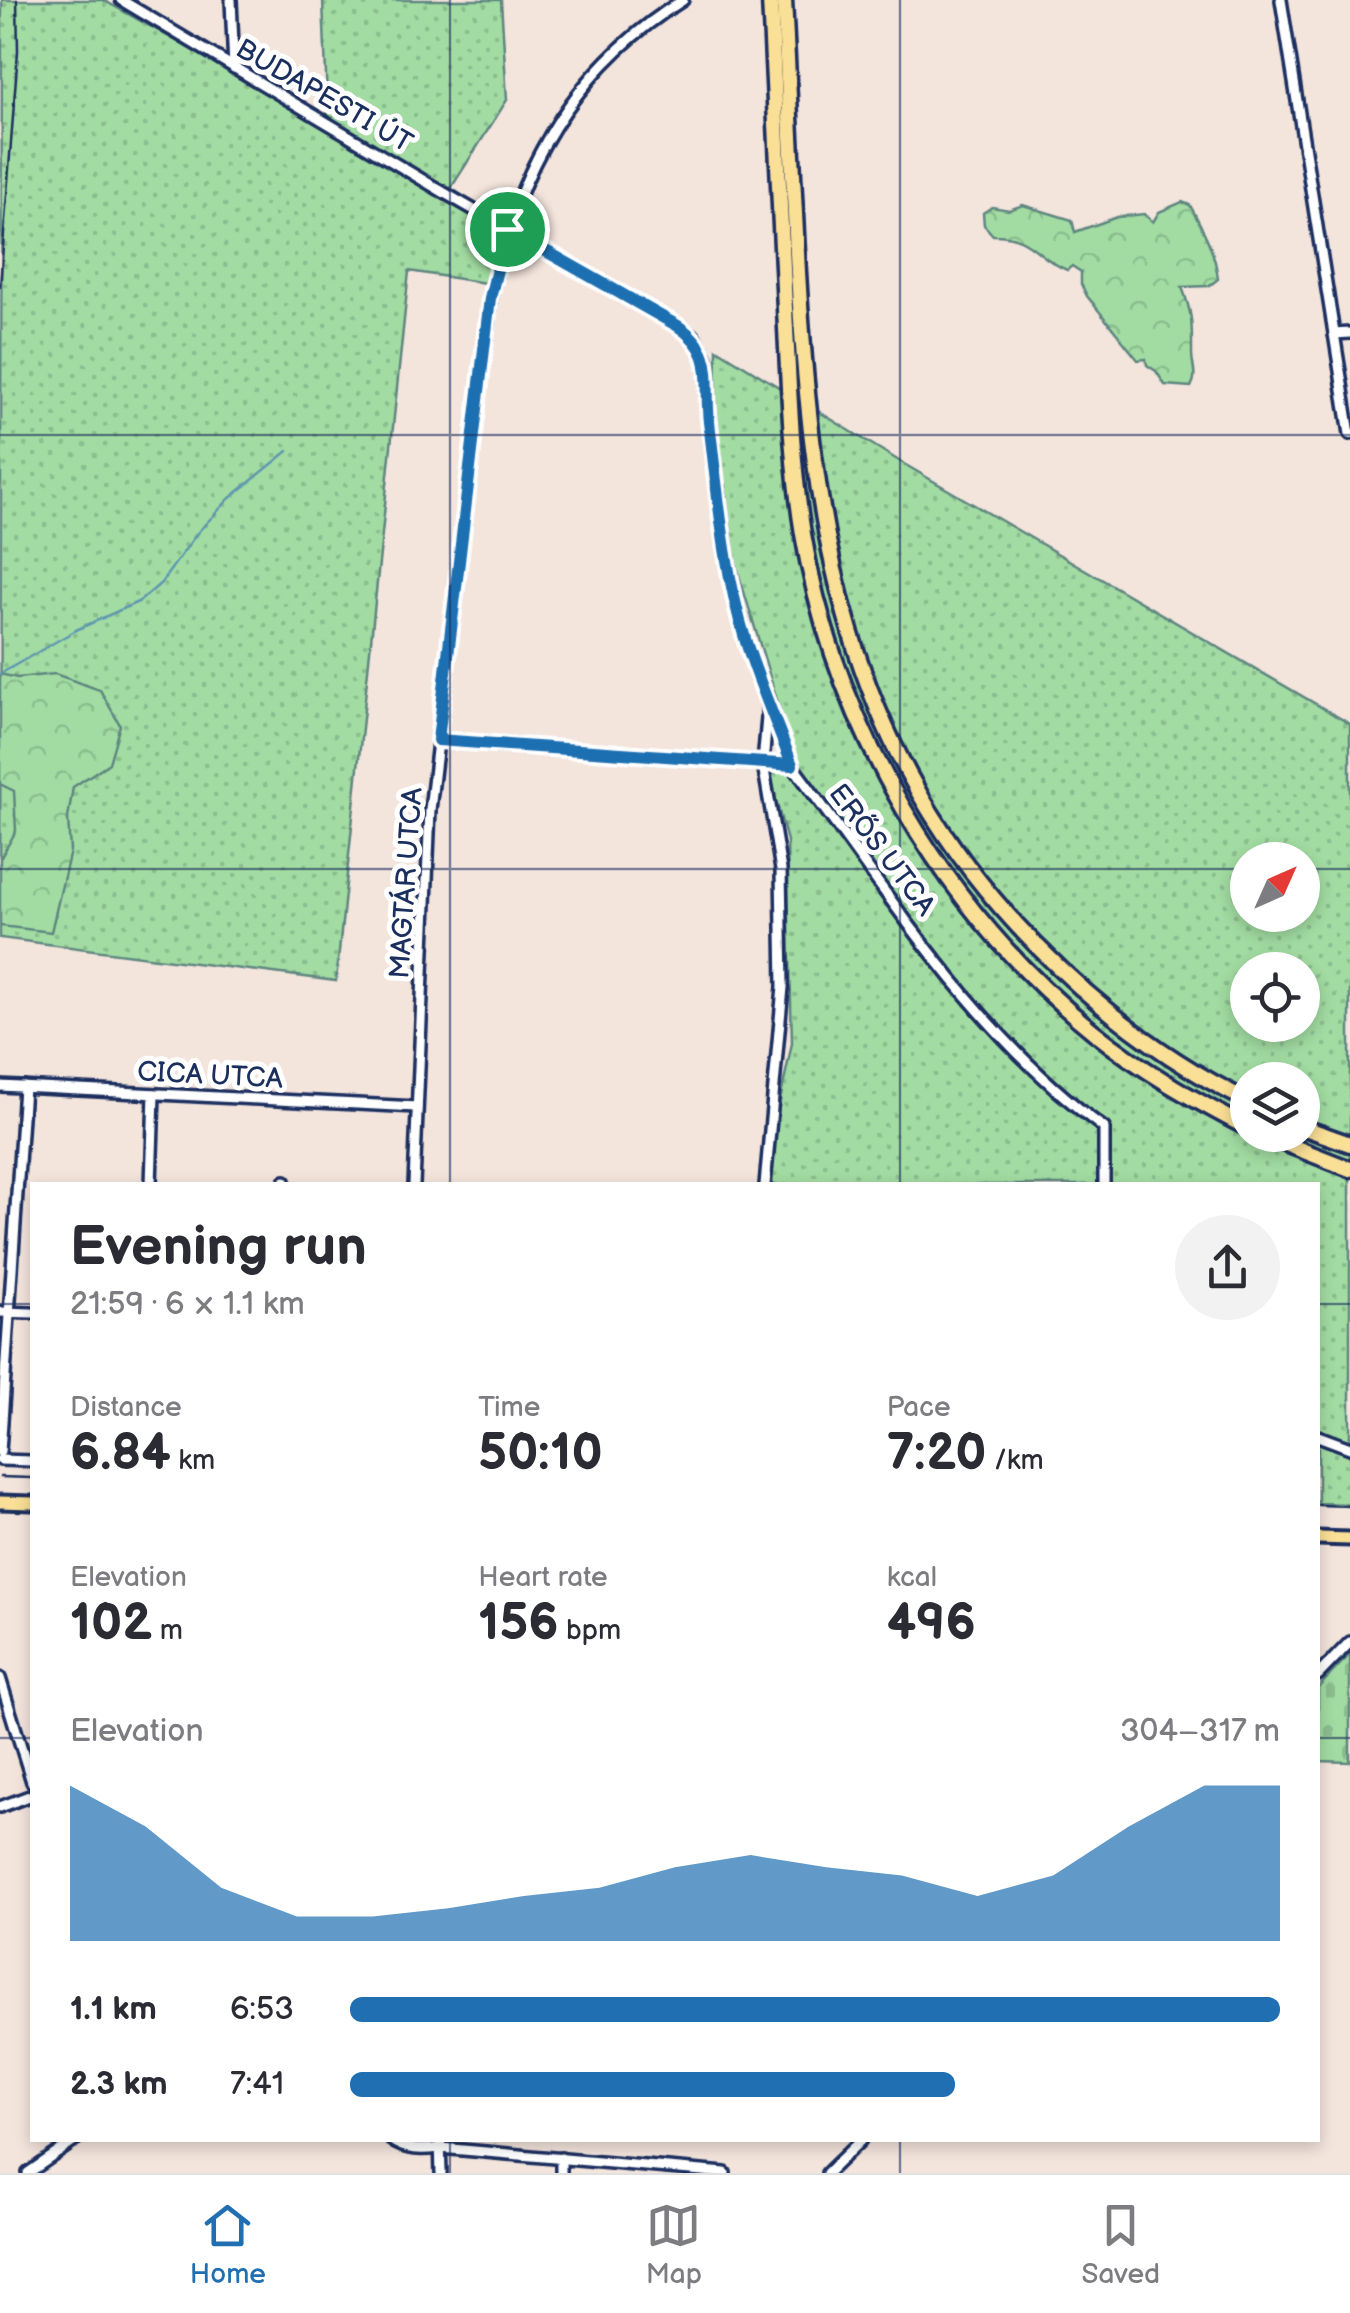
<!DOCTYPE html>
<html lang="en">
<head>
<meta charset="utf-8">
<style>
  body { margin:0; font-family:"Balsamiq Sans",sans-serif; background:#f2f2f3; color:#2b2b33; height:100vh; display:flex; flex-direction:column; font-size:38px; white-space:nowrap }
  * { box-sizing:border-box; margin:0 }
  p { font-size:32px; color:#7c7c81 }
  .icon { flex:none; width:55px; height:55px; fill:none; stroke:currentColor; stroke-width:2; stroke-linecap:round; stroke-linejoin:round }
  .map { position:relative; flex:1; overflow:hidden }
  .panel { position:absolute; left:30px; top:1182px; width:1290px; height:960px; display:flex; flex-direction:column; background:#fff; border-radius:0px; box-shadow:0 5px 15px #0003 }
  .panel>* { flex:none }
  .needle { width:65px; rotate:45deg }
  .controls { position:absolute; left:1230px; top:842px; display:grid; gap:20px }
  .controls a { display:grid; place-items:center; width:90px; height:90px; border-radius:50%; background:#fff; box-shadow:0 5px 15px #0003; font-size:50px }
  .pin { position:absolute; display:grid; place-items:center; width:85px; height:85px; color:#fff; margin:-42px; border:5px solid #fff; border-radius:50%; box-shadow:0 2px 10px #0007 }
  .round { display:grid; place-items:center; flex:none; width:105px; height:105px; border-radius:52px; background:#f2f2f3 }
  .head { display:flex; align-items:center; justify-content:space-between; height:170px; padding:0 40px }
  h1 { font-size:55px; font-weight:800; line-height:75px }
  .metrics { display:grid; grid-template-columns:repeat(3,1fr); gap:15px; height:170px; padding:10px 40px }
  .metrics div { display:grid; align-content:center }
  .metrics b { font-size:50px; font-weight:800 }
  .metrics small { font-size:28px; font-weight:400 }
  .metrics p { font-size:28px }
  .chart { height:280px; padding:20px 40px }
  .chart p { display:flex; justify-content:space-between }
  .chart svg { width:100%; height:180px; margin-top:10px; fill:#1f6fb2; opacity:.7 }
  ul { padding:0 40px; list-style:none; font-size:32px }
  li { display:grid; grid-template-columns:160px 120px 1fr; align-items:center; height:75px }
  li i { height:25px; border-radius:12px; background:#1f6fb2 }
  .dock { display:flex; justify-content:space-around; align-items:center; height:140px; border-top:2px solid #e1e1e2; background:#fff; font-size:28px; color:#7c7c81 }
  .dock a { display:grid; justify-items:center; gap:5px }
  .dock .current { color:#1f6fb2 }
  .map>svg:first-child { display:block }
</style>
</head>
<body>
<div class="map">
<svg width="1350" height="2173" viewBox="0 0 1350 2173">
  <defs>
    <pattern id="green-dots" width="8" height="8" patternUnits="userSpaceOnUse" patternTransform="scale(2.5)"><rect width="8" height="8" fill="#a2dca2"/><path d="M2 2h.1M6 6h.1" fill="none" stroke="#8bbd8e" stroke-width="1.8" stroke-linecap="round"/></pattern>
    <pattern id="forest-crowns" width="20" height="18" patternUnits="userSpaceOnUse" patternTransform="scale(2.5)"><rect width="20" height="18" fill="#a2dca2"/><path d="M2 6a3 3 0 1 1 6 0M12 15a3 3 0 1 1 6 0" fill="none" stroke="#8bbd8e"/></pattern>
    <pattern id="cemetery-stones" width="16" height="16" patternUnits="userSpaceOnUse" patternTransform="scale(2.5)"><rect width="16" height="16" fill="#a2dca2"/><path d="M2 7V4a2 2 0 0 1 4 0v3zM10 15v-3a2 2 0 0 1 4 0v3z" fill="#8bbd8e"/></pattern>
  </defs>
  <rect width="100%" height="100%" fill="#f3e4dc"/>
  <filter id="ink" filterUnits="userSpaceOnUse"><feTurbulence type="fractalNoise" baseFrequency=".01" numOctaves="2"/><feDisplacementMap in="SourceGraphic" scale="20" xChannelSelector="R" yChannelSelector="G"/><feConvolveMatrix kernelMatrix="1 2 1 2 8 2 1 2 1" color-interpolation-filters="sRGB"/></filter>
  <g filter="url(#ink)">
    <!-- green -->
    <g fill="url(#green-dots)" stroke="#5e8680" stroke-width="2.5" fill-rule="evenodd">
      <path d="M2 0H103L328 126 323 0H501L507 100 451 188 502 222 492 284 409 271 336 981 0 938Z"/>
      <path d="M717 349 904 464 1350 724V1504L1318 1503V1185H770L777 1116 792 1043 787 841 765 760 794 756 731 549 716 415ZM1248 860H1302V915H1248ZM1248 970H1302V1025H1248ZM1248 1080H1302V1135H1248Z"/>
    </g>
    <!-- forest -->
    <g fill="url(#forest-crowns)" stroke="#5e8680" stroke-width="2.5">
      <path d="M1182 202 1190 205C1203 230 1215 250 1218 279L1209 286 1182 287C1193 316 1192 324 1192 354 1192 367 1198 375 1191 387L1165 385 1156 371 1147 365 1146 359 1138 360 1087 296 1081 284V272L1072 266 1067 270C1035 257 1033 235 993 235L984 225 983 213 992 207 1009 210 1023 205 1072 220 1075 232 1117 217 1144 214 1153 222 1159 212Z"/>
      <path d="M0 674 17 678 55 674 100 690 120 725 109 763 73 787 68 818 70 851 51 932 0 926V859L16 831 14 791 0 784Z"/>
    </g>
    <!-- cemetery -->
    <path fill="url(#cemetery-stones)" stroke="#5e8680" stroke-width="2.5" d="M1350 1654V1762L1318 1761V1688Z"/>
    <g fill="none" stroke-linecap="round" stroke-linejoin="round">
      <!-- stream -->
      <path stroke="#5f97b0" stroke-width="2.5" d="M0 674 76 630 140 601 161 583 197 533 229 499 288 451"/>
      <defs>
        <g id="minor">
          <path d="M121 0 448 195 694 336 706 357 708 416 727 554 745 639 792 765"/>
          <path d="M231 0 234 68"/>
          <path d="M1281 0 1350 434"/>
          <path d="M1334 334 1350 333"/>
          <path d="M438 740 792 765C887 891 975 1034 1104 1128V1185"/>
          <path d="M0 1086 417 1107"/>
          <path d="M151 1185 154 1094"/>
          <path d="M285 1185V1181"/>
          <path d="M414 1185 430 810 486 334C503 195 561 76 683 0"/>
          <path d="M765 1185 783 987 781 870 763 764 768 706"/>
          <path d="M0 1312 32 1313"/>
          <path d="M1318 1436 1350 1448"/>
          <path d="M0 1452 24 1087"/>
          <path d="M0 1460 32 1461"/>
          <path d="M1318 1675 1350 1642"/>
          <path d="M0 1678 32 1782"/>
          <path d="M0 1807 32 1795"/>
          <path d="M391 2140C405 2151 423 2150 440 2148L725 2173"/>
          <path d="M440 2140 441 2173"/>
          <path d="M28 2173 76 2140"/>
          <path d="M561 2173V2158"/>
          <path d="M827 2173 861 2140"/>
        </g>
        <g id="major">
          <path d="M0 1502 32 1503"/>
          <path d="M1318 1538 1350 1539"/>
        </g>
        <g id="highway">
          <path d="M770 0C775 103 780 206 785 309 789 384 791 460 803 534 835 725 943 911 1094 1032 1141 1070 1194 1100 1248 1128"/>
          <path d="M784 0C789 91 793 181 798 272 813 531 844 751 1036 945 1098 1008 1168 1062 1248 1101"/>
          <path d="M1302 1127 1350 1144"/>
          <path d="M1263 1135 1350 1169"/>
        </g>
      </defs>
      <!-- minor casing -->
      <use href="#minor" stroke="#1b2f5e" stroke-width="16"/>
      <!-- major casing -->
      <use href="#major" stroke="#1b2f5e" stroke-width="19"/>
      <!-- highway casing -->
      <use href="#highway" stroke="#1b2f5e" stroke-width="21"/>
      <!-- minor -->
      <use href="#minor" stroke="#fff" stroke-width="9"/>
      <!-- major -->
      <use href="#major" stroke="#fadf96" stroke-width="11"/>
      <!-- highway -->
      <use href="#highway" stroke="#fadf96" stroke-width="14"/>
      <!-- tram -->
      <g stroke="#1b2f5e" stroke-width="2.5">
        <path d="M0 286 18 51 17 0"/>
        <path d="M0 1477 32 1478"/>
        <path d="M1318 1505 1350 1506"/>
      </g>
    </g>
  </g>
  <g fill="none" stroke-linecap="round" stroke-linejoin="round" filter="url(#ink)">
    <defs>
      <path id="route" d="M507 229 678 326C718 353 704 380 709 422 718 495 724 572 746 642 759 683 777 724 792 765L438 740 490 298Z"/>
    </defs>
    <!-- route casing -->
    <use href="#route" stroke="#fff" stroke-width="20"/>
    <!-- route -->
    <use href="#route" stroke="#1f6fb2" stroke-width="12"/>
  </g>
  <!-- grid -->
  <path fill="none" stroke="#1b2f5e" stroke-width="2.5" stroke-opacity="0.55" d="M450 0V1185M900 0V1185M0 435H1350M0 869H1248M1302 869H1350M0 1304H32M1318 1304H1350M0 1738H32M1318 1738H1350M450 2140V2173M900 2140V2173"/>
  <g text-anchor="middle" stroke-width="10" stroke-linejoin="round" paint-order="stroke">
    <!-- street labels -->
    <g font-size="28" fill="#1b2f5e" stroke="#fff">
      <text transform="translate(325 95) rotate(30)" y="10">BUDAPESTI ÚT</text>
      <text transform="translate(883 849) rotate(53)" y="10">ERŐS UTCA</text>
      <text transform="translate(405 883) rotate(-86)" y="10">MAGTÁR UTCA</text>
      <text transform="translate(210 1074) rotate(3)" y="10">CICA UTCA</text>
    </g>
  </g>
</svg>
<div class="controls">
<a><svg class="needle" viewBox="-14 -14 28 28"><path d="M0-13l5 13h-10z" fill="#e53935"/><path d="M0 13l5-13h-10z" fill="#7c7c81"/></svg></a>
<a><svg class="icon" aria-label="locate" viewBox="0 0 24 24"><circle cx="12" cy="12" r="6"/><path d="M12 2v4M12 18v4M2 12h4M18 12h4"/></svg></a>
<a><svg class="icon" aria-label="layers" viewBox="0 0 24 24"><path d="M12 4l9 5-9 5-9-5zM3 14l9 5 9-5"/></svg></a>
</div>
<div class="pin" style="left:507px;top:229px;background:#1e9e55"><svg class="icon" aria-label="arrive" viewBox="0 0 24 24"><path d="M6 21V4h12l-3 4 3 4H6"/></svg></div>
<section class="panel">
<div class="head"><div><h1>Evening run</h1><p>21:59 · 6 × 1.1 km</p></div><a class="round"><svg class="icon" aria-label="share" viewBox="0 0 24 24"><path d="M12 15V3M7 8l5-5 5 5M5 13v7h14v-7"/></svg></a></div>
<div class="metrics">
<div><p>Distance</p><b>6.84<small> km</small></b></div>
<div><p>Time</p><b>50:10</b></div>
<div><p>Pace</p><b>7:20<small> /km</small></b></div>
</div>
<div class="metrics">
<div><p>Elevation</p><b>102<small> m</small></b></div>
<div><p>Heart rate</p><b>156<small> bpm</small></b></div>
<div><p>kcal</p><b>496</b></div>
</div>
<div class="chart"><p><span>Elevation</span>304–317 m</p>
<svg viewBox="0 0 160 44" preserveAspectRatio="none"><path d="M0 44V6L10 16L20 31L30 38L40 38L50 36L60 33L70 31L80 26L90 23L100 26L110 28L120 33L130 28L140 16L150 6L160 6V44z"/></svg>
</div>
<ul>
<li><b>1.1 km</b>6:53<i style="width:100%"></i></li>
<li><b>2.3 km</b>7:41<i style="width:65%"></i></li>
</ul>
</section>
</div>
<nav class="dock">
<a class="current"><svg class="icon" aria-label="home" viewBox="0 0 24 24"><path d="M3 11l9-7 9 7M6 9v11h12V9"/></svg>Home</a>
<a><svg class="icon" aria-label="map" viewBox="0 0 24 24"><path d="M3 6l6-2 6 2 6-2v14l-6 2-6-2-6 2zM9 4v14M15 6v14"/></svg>Map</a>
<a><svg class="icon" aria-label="saved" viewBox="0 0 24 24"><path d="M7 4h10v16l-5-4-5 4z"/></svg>Saved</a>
</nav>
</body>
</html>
